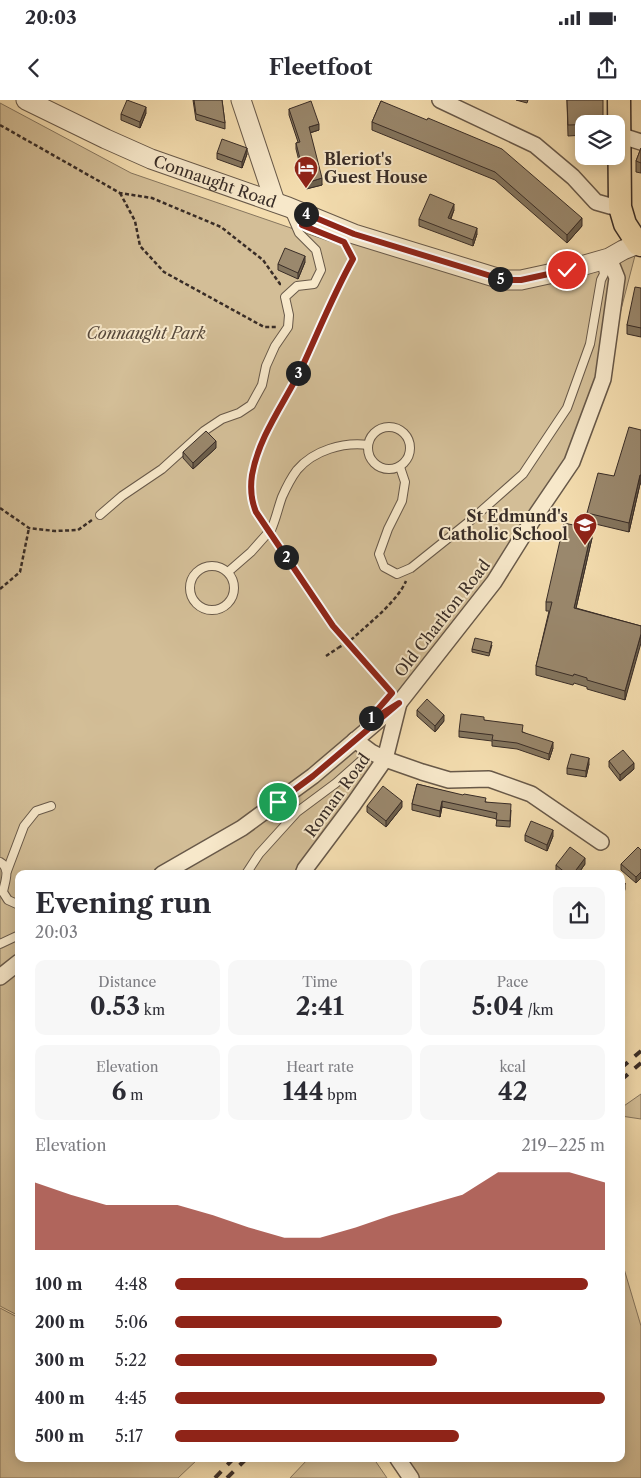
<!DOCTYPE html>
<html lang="en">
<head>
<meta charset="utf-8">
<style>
  body { margin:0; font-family:"Libre Caslon Text",serif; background:#f7f7f7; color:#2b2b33; height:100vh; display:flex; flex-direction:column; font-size:19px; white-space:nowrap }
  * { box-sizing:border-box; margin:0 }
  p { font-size:16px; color:#7c7c81 }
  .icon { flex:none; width:28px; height:28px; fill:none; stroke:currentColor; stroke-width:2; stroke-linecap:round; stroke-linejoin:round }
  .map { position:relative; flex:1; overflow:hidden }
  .sheet { position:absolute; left:15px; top:770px; width:610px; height:592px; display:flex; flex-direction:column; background:#fff; border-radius:10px; box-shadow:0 2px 12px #0003 }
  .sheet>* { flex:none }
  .fabs { position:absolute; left:575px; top:15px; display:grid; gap:10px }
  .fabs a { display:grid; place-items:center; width:50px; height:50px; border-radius:10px; background:#fff; box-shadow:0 2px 12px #0003; font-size:25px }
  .pin { position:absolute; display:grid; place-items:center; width:42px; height:42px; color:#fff; margin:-21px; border:2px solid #fff; border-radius:50%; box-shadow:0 1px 5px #0007 }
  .km { position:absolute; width:25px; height:25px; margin:-12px; border-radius:50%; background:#222; color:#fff; font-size:14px; line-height:25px; text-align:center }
  .round { display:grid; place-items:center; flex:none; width:52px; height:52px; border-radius:10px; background:#f7f7f7 }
  .head { display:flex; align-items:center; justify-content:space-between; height:85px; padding:0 20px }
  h1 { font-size:28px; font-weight:800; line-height:38px }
  .figures { display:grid; grid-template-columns:repeat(3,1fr); gap:8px; height:85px; padding:5px 20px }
  .figures div { display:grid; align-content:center; border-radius:10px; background:#f7f7f7; text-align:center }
  .figures b { font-size:25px; font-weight:800 }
  .figures small { font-size:14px; font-weight:400 }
  .figures p { font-size:14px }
  .chart { height:140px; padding:10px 20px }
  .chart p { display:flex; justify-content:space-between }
  .chart svg { width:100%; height:90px; margin-top:5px; fill:#8f2418; opacity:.7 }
  ul { padding:0 20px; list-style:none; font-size:16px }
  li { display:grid; grid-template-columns:80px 60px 1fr; align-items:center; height:38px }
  li i { height:12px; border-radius:6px; background:#8f2418 }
  .status { display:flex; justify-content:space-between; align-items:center; height:35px; padding:0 25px; background:#fff; direction:ltr }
  .status svg { height:14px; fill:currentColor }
  header { display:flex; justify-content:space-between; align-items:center; height:65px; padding:0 20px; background:#fff; font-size:22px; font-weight:800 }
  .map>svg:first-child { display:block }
</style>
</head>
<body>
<div class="status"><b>20:03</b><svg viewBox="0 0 49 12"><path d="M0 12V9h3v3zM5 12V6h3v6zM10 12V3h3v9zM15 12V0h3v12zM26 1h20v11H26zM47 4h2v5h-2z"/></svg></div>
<header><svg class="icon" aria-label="back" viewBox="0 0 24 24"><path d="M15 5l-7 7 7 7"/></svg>Fleetfoot<svg class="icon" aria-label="share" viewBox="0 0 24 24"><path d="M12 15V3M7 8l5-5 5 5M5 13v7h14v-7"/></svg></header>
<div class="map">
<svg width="641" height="1378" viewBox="0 0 641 1378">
  <rect width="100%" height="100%" fill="#f3dcae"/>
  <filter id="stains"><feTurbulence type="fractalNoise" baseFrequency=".004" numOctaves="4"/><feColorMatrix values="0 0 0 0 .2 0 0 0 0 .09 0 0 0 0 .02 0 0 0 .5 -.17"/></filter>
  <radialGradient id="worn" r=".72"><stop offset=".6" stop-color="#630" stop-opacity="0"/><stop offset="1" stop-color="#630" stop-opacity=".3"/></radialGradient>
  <!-- green -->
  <g fill="#d3be97" stroke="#86765f">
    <path d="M0 3 131 73 349 148 354 134 504 180 638 144 603 279 572 362 399 603 356 639 385 659 303 774H19V1216L0 1206Z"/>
    <path d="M641 994V1019L621 1016V1008Z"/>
    <path d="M622 1162 641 1226V1378H420L408 1359H621Z"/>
    <path d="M0 1208 19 1218V1359H198L178 1378H0Z"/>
    <path d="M308 1359H374L387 1378H290Z"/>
  </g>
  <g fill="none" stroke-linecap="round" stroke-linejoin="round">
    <defs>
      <g id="service">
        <circle cx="389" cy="348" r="21"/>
        <path d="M400 367 405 382 402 401 388 429 379 454 384 467 397 474 411 468 471 420 523 374 567 308 590 244 601 180 604 174 601 160"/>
        <path d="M100 415 122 396 162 369 204 331 222 319 239 313 251 305 262 285 266 266 275 246 288 227 289 215 285 197 297 186 314 184 321 170 316 150 299 133 289 110"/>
        <path d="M271 430C276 419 278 408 282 397 286 388 291 378 297 370 314 350 343 342 368 345"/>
        <circle cx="212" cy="488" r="22"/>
        <path d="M228 472 251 452 267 434"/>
        <path d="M0 762C11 768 5 781 3 792L8 800 19 805"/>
        <path d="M7 771 24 726 36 711 51 706"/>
        <path d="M246 774 259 754 297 712 336 683 371 652"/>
        <path d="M0 844 19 835"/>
      </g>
      <g id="minor">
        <path d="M440 0 535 45 573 77 596 102 610 106 620 107"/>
        <path d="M619 35 641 42"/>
        <path d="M355 640 371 652 385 659 422 672 449 680 489 679 531 694 601 742"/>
        <path d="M162 774 242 728 313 676 399 603 494 482 534 418 572 362 603 279 617 178 609 158"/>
        <path d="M303 774 305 769 353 705 385 659 399 603"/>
        <path d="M0 877 19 862"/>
        <path d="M398 1359 411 1378"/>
      </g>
      <g id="tertiary">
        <path id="s1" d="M26 0 106 39 151 59 288 107 354 134 504 180H521L567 170 609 158 623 150 638 144"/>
        <path d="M241 0 275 102"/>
      </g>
      <path id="primary" d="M619 0 620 107 625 124 638 144 641 145"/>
    </defs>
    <!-- service casing -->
    <use href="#service" stroke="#685949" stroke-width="10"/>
    <!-- minor casing -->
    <use href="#minor" stroke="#685949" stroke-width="18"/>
    <!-- tertiary casing -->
    <use href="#tertiary" stroke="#685949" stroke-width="21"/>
    <!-- primary casing -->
    <use href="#primary" stroke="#392d27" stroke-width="25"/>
    <!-- path -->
    <g stroke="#392d27" stroke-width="2.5" stroke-dasharray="4 2.5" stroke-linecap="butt">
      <path d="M0 25 120 93 152 98 221 127 263 160 280 184H283"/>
      <path d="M120 93 135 121 140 146 164 172 264 227H276"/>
      <path d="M0 408 29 428 55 431 78 430 92 420"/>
      <path d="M263 423C253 407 249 395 252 376 257 336 285 301 302 266 319 230 334 193 353 159L347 148"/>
      <path d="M274 440 333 525 391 592"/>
      <path d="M0 489 20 472 29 428"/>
      <path d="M351 540C368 524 397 502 406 481"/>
      <path d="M326 556 338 548"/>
    </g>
    <!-- service -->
    <use href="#service" stroke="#f7e8ca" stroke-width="8"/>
    <!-- minor -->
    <use href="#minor" stroke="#f7e8ca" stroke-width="15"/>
    <!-- tertiary -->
    <use href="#tertiary" stroke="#f7e8ca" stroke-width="19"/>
    <!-- primary -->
    <use href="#primary" stroke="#f3dcae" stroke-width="22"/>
    <!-- rail -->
    <g stroke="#392d27" stroke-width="4" stroke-dasharray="9 9" stroke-linecap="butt">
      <path d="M621 968 641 951"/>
      <path d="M621 980 641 963"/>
      <path d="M215 1378 233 1359"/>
      <path d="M227 1378 246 1359"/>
    </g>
    <defs>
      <path id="service-bridge" d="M267 434 271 430"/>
    </defs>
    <!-- service-bridge casing -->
    <use href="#service-bridge" stroke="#685949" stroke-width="10" stroke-linecap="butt"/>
    <!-- path-bridge -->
    <path stroke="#392d27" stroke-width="2.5" stroke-dasharray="4 2.5" stroke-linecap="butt" d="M338 548 351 540"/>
    <!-- service-bridge -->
    <use href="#service-bridge" stroke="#f7e8ca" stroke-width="8"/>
  </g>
  <!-- wall -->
  <g fill="#84755e" stroke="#392d27">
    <path d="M193 0H222L225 23V29L196 20Z"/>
    <path d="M516 0H528L527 3Z"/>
    <path d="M567 0 584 24V35L568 36Z"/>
    <path d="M381 1 582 126 567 143 495 80 372 30V22Z"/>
    <path d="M289 9 319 30 310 33 322 85 306 89 296 49V43L298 42 289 15Z"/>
    <path d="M146 13 140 28 121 20V14Z"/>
    <path d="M641 48V73L636 72V61Z"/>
    <path d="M217 53 247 54 242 68 217 59Z"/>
    <path d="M454 110 451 119 477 134 473 146 419 126V119Z"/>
    <path d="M305 162 298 179 278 170V164Z"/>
    <path d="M641 188V237L627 234V225Z"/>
    <path d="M641 330V384H640L629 432 587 422V413L614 376Z"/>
    <path d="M216 348 193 369 183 358V352Z"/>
    <path d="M592 438 576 508 641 526 625 600 587 589V587L574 583 573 585 536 575V566L549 511H546V502Z"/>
    <path d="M492 545 489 556 472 552V549Z"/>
    <path d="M417 610 444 621 435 632 417 616Z"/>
    <path d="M484 620 523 632 553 648 549 660 517 649 492 646V641L459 637V631Z"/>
    <path d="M609 661 634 669 620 681 609 667Z"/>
    <path d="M589 664 586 677 567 674V668Z"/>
    <path d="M417 684 486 702 511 710 510 727 496 726 497 719 442 707 440 717 412 710V704Z"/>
    <path d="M367 706 402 707 386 727 367 712Z"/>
    <path d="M525 735 553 736 547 751 525 741Z"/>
    <path d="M641 750V778L636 783 621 770V764Z"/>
    <path d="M585 764 578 774H559L556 771V765Z"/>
  </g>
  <!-- shaded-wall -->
  <g fill="#6c5f4c" stroke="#392d27">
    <path d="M146 7V13L140 28V22Z"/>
    <path d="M319 24V30L309 33V27Z"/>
    <path d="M247 48V54L242 68V62Z"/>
    <path d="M322 78V85L306 89V83Z"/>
    <path d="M454 104V110L448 124V118Z"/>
    <path d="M582 118V126L567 143V135Z"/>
    <path d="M477 128V134L473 146V140Z"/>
    <path d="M305 156V162L298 179V173Z"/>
    <path d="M216 341V348L193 369V363Z"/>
    <path d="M640 375V384L629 432V423Z"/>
    <path d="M592 429V438L574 517V508Z"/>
    <path d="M641 534V543L625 600V591Z"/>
    <path d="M444 615V621L435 632V626Z"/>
    <path d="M553 642V648L549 660V654Z"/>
    <path d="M589 658V664L586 677V671Z"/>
    <path d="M634 663V669L620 681V675Z"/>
    <path d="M402 701V707L386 727V721Z"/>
    <path d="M442 701V707L440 717V711Z"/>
    <path d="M553 730V736L547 751V745Z"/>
    <path d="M585 758V764L578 774H573Z"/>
    <path d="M641 772V778L636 783V777Z"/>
    <path d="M625 783V789L621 805V799Z"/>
  </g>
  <!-- building -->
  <g fill="#9a886d" stroke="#392d27">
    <path d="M127 0 146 7 140 22 121 14Z"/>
    <path d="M194 0H222L225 23 196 14Z"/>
    <path d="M567 0H603V24L568 25Z"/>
    <path d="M311 1 319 24 309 27 322 78 306 83 296 43 300 42 289 9Z"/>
    <path d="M381 1 427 20 428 18 502 49 582 118 567 135 495 72 372 22Z"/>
    <path d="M222 39 247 48 242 62 217 53Z"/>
    <path d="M641 48V63L636 61Z"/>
    <path d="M430 94 454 104 448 118 477 128 473 140 419 119Z"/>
    <path d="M285 148 305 156 298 173 278 164Z"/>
    <path d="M635 187 641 188V228L627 225Z"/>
    <path d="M629 327 641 330V375H640L629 423 587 413 598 373 614 376Z"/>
    <path d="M206 331 216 341 193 363 183 352Z"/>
    <path d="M564 423 592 429 574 508 641 526V534L625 591 587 580V578L574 574 573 576 536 566 552 502H546Z"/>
    <path d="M475 538 492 542 489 553 472 549Z"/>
    <path d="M427 599 444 615 435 626 417 610Z"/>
    <path d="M461 614 484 617V620L523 625 522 632 553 642 549 654 517 643 492 640 493 635 459 631Z"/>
    <path d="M623 650 634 663 620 675 609 661Z"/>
    <path d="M571 654 589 658 586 671 567 668Z"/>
    <path d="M417 684 463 695 464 694 486 698 485 702 511 704 510 721 496 720 497 713 442 701 440 711 412 704Z"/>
    <path d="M383 686 402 701 386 721 367 706Z"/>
    <path d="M531 721 553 730 547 745 525 735Z"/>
    <path d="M570 747 585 758 573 774H567L556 765Z"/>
    <path d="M638 747 641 750V772L636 777 621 764Z"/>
    <path d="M621 782 625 783 621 799Z"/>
  </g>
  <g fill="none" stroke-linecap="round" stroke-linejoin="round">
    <defs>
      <path id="route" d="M278 702 313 676 399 603 365 624 392 593 333 526 256 412C251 400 250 389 252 375 259 335 286 301 303 265 319 230 334 193 353 159L344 142 302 125 304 113 354 134 504 180H521L567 170"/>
    </defs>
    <!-- route casing -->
    <use href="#route" stroke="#fff" stroke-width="10"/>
    <!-- route -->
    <use href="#route" stroke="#8f2418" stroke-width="6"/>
  </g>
  <!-- icons -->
  <defs>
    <symbol id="hotel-pin" viewBox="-11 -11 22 30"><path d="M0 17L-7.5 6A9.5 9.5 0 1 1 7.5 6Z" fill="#8f2418" stroke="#f7e8ca"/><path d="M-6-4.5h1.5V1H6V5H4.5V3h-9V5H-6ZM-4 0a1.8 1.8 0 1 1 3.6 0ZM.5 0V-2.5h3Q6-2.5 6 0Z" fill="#fff"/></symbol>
    <symbol id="school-pin" viewBox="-11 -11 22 30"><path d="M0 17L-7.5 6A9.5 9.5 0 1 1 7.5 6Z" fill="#8f2418" stroke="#f7e8ca"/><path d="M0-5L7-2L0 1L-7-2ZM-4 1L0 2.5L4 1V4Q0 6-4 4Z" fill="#fff"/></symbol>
  </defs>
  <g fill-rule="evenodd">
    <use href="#hotel-pin" x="292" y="54" width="28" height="38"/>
    <use href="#school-pin" x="571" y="411" width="28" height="38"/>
  </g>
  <g text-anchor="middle" stroke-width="4" stroke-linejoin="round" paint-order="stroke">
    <!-- poi labels -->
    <g font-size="16" font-weight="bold" fill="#392d27" stroke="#f7e8ca" text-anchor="start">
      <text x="324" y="65">Bleriot's<tspan x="324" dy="18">Guest House</tspan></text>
      <text x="568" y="422" text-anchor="end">St Edmund's<tspan x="568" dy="18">Catholic School</tspan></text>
    </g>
    <!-- street labels -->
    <g font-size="16" fill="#392d27" stroke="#f7e8ca">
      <text dy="6" stroke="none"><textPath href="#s1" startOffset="206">Connaught Road</textPath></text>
      <text transform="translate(442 518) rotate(-52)" y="6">Old Charlton Road</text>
      <text transform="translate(337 695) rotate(-54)" y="6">Roman Road</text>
    </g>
    <!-- park labels -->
    <g font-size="16" font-style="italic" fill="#584a3d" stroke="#f7e8ca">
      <text x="146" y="239">Connaught Park</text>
    </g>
  </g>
  <rect width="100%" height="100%" filter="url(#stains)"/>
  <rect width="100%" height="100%" fill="url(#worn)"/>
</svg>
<div class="fabs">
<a><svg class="icon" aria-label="layers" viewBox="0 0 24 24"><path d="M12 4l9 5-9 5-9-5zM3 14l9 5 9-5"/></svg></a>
</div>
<div class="pin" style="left:278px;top:702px;background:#1e9e55"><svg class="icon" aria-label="arrive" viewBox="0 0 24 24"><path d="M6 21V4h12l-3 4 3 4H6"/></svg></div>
<div class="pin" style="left:567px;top:170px;background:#d93025"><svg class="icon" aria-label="check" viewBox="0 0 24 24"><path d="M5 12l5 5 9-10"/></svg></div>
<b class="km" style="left:371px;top:618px">1</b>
<b class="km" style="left:286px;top:457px">2</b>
<b class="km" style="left:298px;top:273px">3</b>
<b class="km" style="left:306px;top:114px">4</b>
<b class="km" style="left:500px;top:179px">5</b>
<section class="sheet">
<div class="head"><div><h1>Evening run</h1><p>20:03</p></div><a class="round"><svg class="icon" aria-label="share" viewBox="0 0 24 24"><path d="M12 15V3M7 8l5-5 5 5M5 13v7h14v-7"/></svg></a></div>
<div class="figures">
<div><p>Distance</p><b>0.53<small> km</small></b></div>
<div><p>Time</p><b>2:41</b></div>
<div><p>Pace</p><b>5:04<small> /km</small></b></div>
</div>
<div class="figures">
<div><p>Elevation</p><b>6<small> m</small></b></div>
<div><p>Heart rate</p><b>144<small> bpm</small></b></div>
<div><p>kcal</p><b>42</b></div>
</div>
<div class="chart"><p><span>Elevation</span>219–225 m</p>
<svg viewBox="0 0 160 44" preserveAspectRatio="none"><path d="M0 44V11L10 17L20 22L30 22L40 22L50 27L60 33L70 38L80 38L90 33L100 27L110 22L120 17L130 6L140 6L150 6L160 11V44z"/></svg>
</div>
<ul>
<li><b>100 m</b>4:48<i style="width:96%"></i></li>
<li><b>200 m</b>5:06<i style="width:76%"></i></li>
<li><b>300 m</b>5:22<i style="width:61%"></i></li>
<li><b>400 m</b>4:45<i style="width:100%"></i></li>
<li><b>500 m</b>5:17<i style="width:66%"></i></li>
</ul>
</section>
</div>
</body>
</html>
